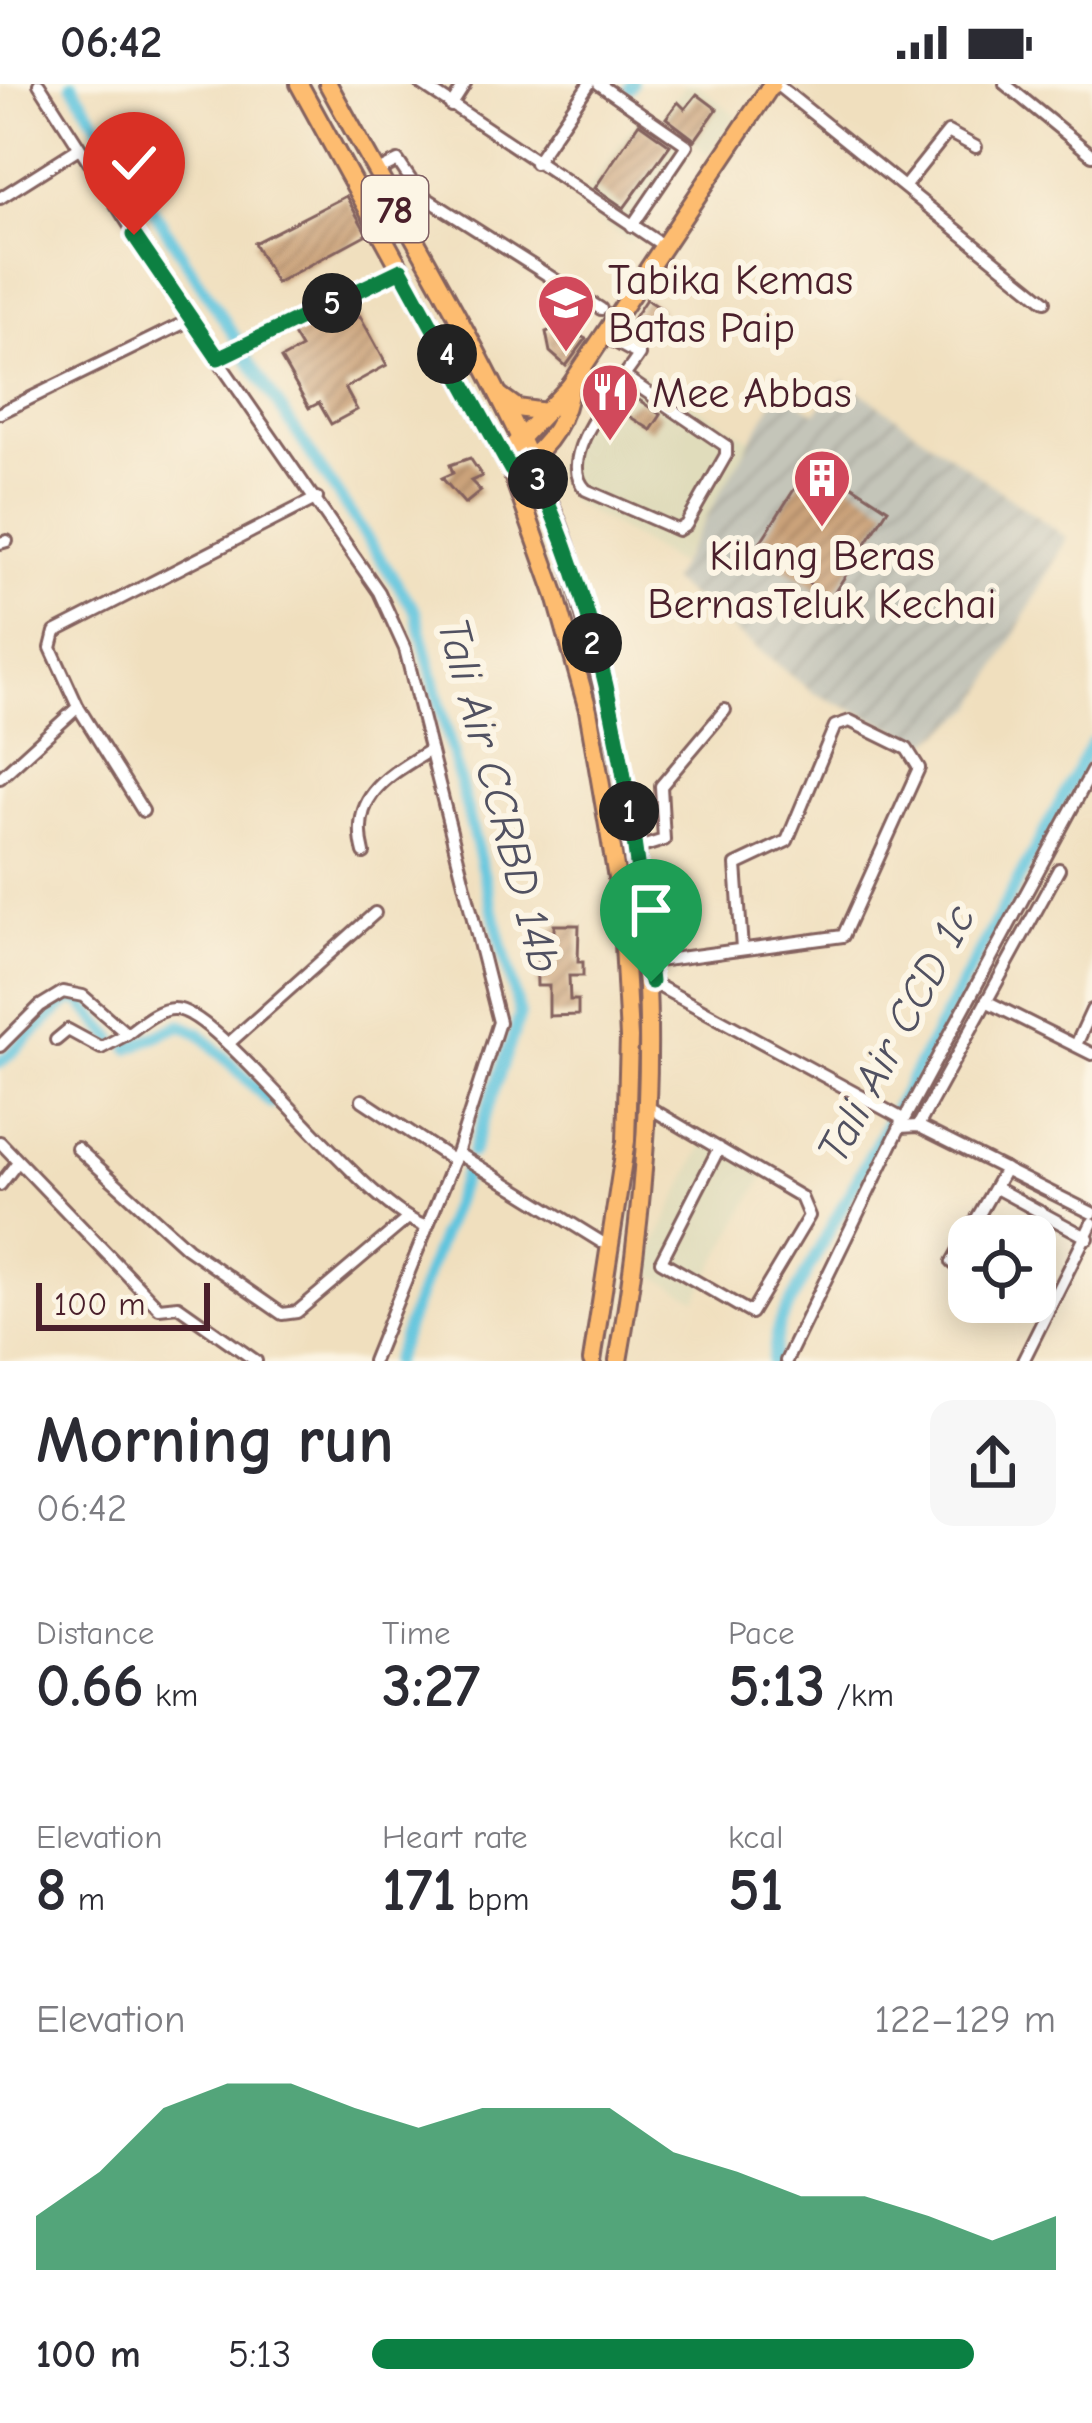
<!DOCTYPE html>
<html lang="en">
<head>
<meta charset="utf-8">
<style>
  body { margin:0; font-family:"Comic Neue",sans-serif; background:#f7f7f7; color:#2b2b33; height:100vh; display:flex; flex-direction:column; font-size:45px; white-space:nowrap }
  * { box-sizing:border-box; margin:0 }
  p { font-size:39px; color:#7c7c81 }
  .icon { flex:none; width:66px; height:66px; fill:none; stroke:currentColor; stroke-width:2; stroke-linecap:round; stroke-linejoin:round }
  .map { position:relative; height:1277px; overflow:hidden }
  .sheet { display:flex; flex-direction:column; background:#fff; flex:1 }
  .sheet>* { flex:none }
  .buttons { position:absolute; left:948px; top:1131px; display:grid; gap:24px }
  .buttons a { display:grid; place-items:center; width:108px; height:108px; border-radius:24px; background:#fff; box-shadow:0 6px 30px #0003; font-size:60px }
  .scale { position:absolute; left:36px; bottom:30px; width:174px; box-sizing:border-box; padding-left:12px; border:6px solid #4a1f2b; border-top:0; font-size:33px; line-height:42px; white-space:nowrap; color:#4a1f2b; -webkit-text-stroke:9px #fcf5e5; paint-order:stroke }
  .pin { position:absolute; display:grid; place-items:center; width:102px; height:102px; color:#fff; margin:-123px -51px; border-radius:50% 50% 50% 0; rotate:-45deg; box-shadow:0 0 12px #0007 }
  .pin .icon { rotate:45deg }
  .km { position:absolute; width:60px; height:60px; margin:-30px; border-radius:50%; background:#222; color:#fff; font-size:33px; line-height:60px; text-align:center }
  .round { display:grid; place-items:center; flex:none; width:126px; height:126px; border-radius:24px; background:#f7f7f7 }
  .headline { display:flex; align-items:center; justify-content:space-between; height:204px; padding:0 36px }
  h1 { font-size:66px; font-weight:700; line-height:90px }
  .figures { display:grid; grid-template-columns:repeat(3,1fr); gap:18px; height:204px; padding:12px 36px }
  .figures div { display:grid; align-content:center }
  .figures b { font-size:60px; font-weight:700 }
  .figures small { font-size:33px; font-weight:400 }
  .figures p { font-size:33px }
  .chart { height:336px; padding:24px 36px }
  .chart p { display:flex; justify-content:space-between }
  .chart svg { width:100%; height:216px; margin-top:12px; fill:#0b8043; opacity:.7 }
  ul { padding:0 36px; list-style:none; font-size:39px }
  li { display:grid; grid-template-columns:192px 144px 1fr; align-items:center; height:90px }
  li i { height:30px; border-radius:15px; background:#0b8043 }
  .status { display:flex; justify-content:space-between; align-items:center; height:84px; padding:0 60px; background:#fff; direction:ltr }
  .status svg { height:33px; fill:currentColor }
  .map>svg:first-child { display:block }
</style>
</head>
<body>
<div class="status"><b>06:42</b><svg viewBox="0 0 49 12"><path d="M0 12V9h3v3zM5 12V6h3v6zM10 12V3h3v9zM15 12V0h3v12zM26 1h20v11H26zM47 4h2v5h-2z"/></svg></div>
<div class="map">
<svg width="1092" height="1277" viewBox="0 0 1092 1277">
  <defs>
    <pattern id="industrial-furrows" width="10" height="10" patternUnits="userSpaceOnUse" patternTransform="scale(3)"><rect width="10" height="10" fill="#c4c5b9"/><path d="M-1 1l2-2M0 10L10 0M9 11l2-2" fill="none" stroke="#aaa99f"/></pattern>
    <pattern id="building-hatch" width="6" height="6" patternUnits="userSpaceOnUse" patternTransform="scale(3)"><rect width="6" height="6" fill="#cba37a"/><path d="M-1 1l2-2M0 6l6-6M5 7l2-2" fill="none" stroke="#a78464"/></pattern>
  </defs>
  <rect width="100%" height="100%" fill="#fcf5e5"/>
  <filter id="ink" filterUnits="userSpaceOnUse"><feTurbulence type="fractalNoise" baseFrequency=".00833" numOctaves="2"/><feDisplacementMap in="SourceGraphic" scale="24" xChannelSelector="R" yChannelSelector="G"/><feConvolveMatrix kernelMatrix="1 2 1 2 8 2 1 2 1" color-interpolation-filters="sRGB"/></filter>
  <filter id="wash" filterUnits="userSpaceOnUse"><feTurbulence type="fractalNoise" baseFrequency=".004" numOctaves="4" result="noise"/><feDisplacementMap in="SourceGraphic" scale="48" xChannelSelector="R" yChannelSelector="G"/><feGaussianBlur stdDeviation="2.7" result="paint"/><feColorMatrix in="noise" values="0 0 0 0 0 0 0 0 0 0 0 0 0 0 0 0 0 1.4 0 .05"/><feComposite in="paint" operator="in"/></filter>
  <g filter="url(#wash)">
    <rect width="100%" height="100%" fill="#f0dfbe"/>
    <!-- built -->
    <g fill="#e0dcbb">
      <path d="M686 0H696L737 32 708 70 661 33Z"/>
      <path d="M643 26 693 66 629 158 577 121Z"/>
      <path d="M618 275 752 356 678 480 571 417 553 384Z"/>
      <path d="M708 1051 769 1083 696 1215 643 1185Z"/>
    </g>
    <!-- industrial -->
    <path fill="url(#industrial-furrows)" d="M844 296 1067 454 976 623 928 659 814 609 670 497 780 305 815 329Z"/>
    <g fill="none" stroke-linecap="round" stroke-linejoin="round">
      <!-- canal -->
      <g stroke="#60c5de" stroke-width="12">
        <path d="M72 0 235 253"/>
        <path d="M630 3 632 0"/>
        <path d="M245 271 416 528 520 931 472 1069"/>
        <path d="M129 964 181 941 199 949 271 1019"/>
        <path d="M0 979 68 917 79 916 113 954"/>
        <path d="M394 1277 466 1086"/>
        <path d="M772 1277 779 1240 1092 659"/>
      </g>
    </g>
    <g id="blocks">
      <!-- building -->
      <g fill="url(#building-hatch)">
        <path d="M697 10 717 25 695 56 666 34 678 18 685 25Z"/>
        <path d="M639 39 670 61 624 124 595 104Z"/>
        <path d="M346 112 367 150 276 199 254 159Z"/>
        <path d="M646 215 662 225 643 254 627 244Z"/>
        <path d="M338 227 345 240 360 232 387 281 345 304 357 326 331 340 319 319 309 324 281 275 301 264 292 249Z"/>
        <path d="M562 242 586 255 566 282 550 268 546 248Z"/>
        <path d="M639 316 661 331 651 346 619 326Z"/>
        <path d="M470 374 482 392 471 397 481 407 465 420 442 394 453 389 450 381Z"/>
        <path d="M813 376 888 425 831 514 756 465Z"/>
        <path d="M554 841H579L578 878H583V892H569L570 916H578V931L549 932V902H537L536 849 554 848Z"/>
      </g>
    </g>
  </g>
  <g filter="url(#ink)">
    <use href="#blocks" fill-opacity="0" stroke="#84625e" stroke-width="3"/>
    <g fill="none" stroke-linecap="round" stroke-linejoin="round">
      <defs>
        <g id="minor">
          <path d="M39 0 190 236 379 508 405 565 499 938 457 1069 373 1277"/>
          <path d="M421 0 664 162"/>
          <path d="M599 0 687 61 632 142"/>
          <path d="M776 0 1045 217"/>
          <path d="M1005 0 1092 71"/>
          <path d="M451 22 465 0"/>
          <path d="M535 79 589 0"/>
          <path d="M376 88 398 77 420 110 601 225"/>
          <path d="M905 102 948 48 976 63"/>
          <path d="M0 114 79 64"/>
          <path d="M604 252 639 271C618 304 553 373 586 406L678 446 686 441 726 371V362L625 293"/>
          <path d="M218 274 401 186"/>
          <path d="M0 329 190 236"/>
          <path d="M0 459 7 457"/>
          <path d="M78 623 143 727"/>
          <path d="M0 694 78 623 51 564 55 548 317 414"/>
          <path d="M635 765 664 756 661 702 725 626"/>
          <path d="M364 769C349 712 388 692 430 666"/>
          <path d="M649 878 843 852 919 684 907 665 850 637 835 642 787 757 736 781 742 865"/>
          <path d="M651 898 901 1034 900 1043 918 1042 1092 1129"/>
          <path d="M986 917 1092 970"/>
          <path d="M56 956 68 946 101 964 127 950"/>
          <path d="M228 960 375 829"/>
          <path d="M1076 961 1092 926"/>
          <path d="M0 962 40 922 63 908 83 912 127 950C140 941 158 924 175 925 220 926 355 1115 424 1142"/>
          <path d="M362 1016 454 1077"/>
          <path d="M650 1024 801 1113 809 1132 751 1229 661 1177 719 1064"/>
          <path d="M918 1042 1059 785"/>
          <path d="M0 1058 159 1224 178 1222 256 1277"/>
          <path d="M77 1064 187 1164 282 1230 297 1228 407 1135"/>
          <path d="M457 1069 611 1164"/>
          <path d="M0 1101 17 1079"/>
          <path d="M996 1104 1088 1154"/>
          <path d="M1030 1152 1042 1129"/>
          <path d="M969 1192 952 1178 1005 1085"/>
          <path d="M786 1277 900 1043 1092 687"/>
          <path d="M1023 1277 1092 1139"/>
        </g>
        <g id="primary">
          <path d="M299 0 511 386 556 512 588 626 622 823 629 954 626 1057 592 1277"/>
          <path d="M328 0C403 138 487 274 549 418 570 465 581 517 594 566 661 809 662 1031 618 1277"/>
          <path d="M499 311 517 324 545 328"/>
          <path d="M513 362 570 302 772 0"/>
          <path d="M522 379C548 364 568 331 570 302"/>
        </g>
      </defs>
      <!-- minor casing -->
      <use href="#minor" stroke="#84625e" stroke-width="16"/>
      <!-- primary casing -->
      <use href="#primary" stroke="#84625e" stroke-width="22"/>
      <!-- minor -->
      <use href="#minor" stroke="#fff" stroke-width="10"/>
      <!-- primary -->
      <use href="#primary" stroke="#fdbc70" stroke-width="16"/>
    </g>
  </g>
  <g fill="none" stroke-linecap="round" stroke-linejoin="round" filter="url(#ink)">
    <defs>
      <path id="route" d="M134 151 218 274 401 186 511 386 528 376C608 535 632 723 651 898"/>
    </defs>
    <!-- route casing -->
    <use href="#route" stroke="#fff" stroke-width="24"/>
    <!-- route -->
    <use href="#route" stroke="#0b8043" stroke-width="15"/>
  </g>
  <!-- icons -->
  <defs>
    <symbol id="school-pin" viewBox="-11 -11 22 30"><path d="M0 17L-7.5 6A9.5 9.5 0 1 1 7.5 6Z" fill="#d1495b" stroke="#fcf5e5"/><path d="M0-5L7-2L0 1L-7-2ZM-4 1L0 2.5L4 1V4Q0 6-4 4Z" fill="#fff"/></symbol>
    <symbol id="restaurant-pin" viewBox="-11 -11 22 30"><path d="M0 17L-7.5 6A9.5 9.5 0 1 1 7.5 6Z" fill="#d1495b" stroke="#fcf5e5"/><path d="M-5-6h1v4h1v-4h1v4h1v-4h1v5L-1.5 .5V6h-2V.5L-5-1ZM5-6V6H3V1.5H1.5Q1.5-4 5-6Z" fill="#fff"/></symbol>
    <symbol id="building-pin" viewBox="-11 -11 22 30"><path d="M0 17L-7.5 6A9.5 9.5 0 1 1 7.5 6Z" fill="#d1495b" stroke="#fcf5e5"/><path d="M-4-6H4V6H1V3H-1V6H-4ZM-2.5-4.3h1.7v1.8h-1.7ZM.8-4.3h1.7v1.8H.8ZM-2.5-1h1.7V.8h-1.7ZM.8-1h1.7V.8H.8Z" fill="#fff"/></symbol>
  </defs>
  <g fill-rule="evenodd">
    <use href="#school-pin" x="533" y="186" width="66" height="90"/>
    <use href="#restaurant-pin" x="577" y="275" width="66" height="90"/>
    <use href="#building-pin" x="789" y="361" width="66" height="90"/>
  </g>
  <g text-anchor="middle" stroke-width="12" stroke-linejoin="round" paint-order="stroke">
    <!-- shield labels -->
    <rect fill="#fcf5e5" stroke="#7f5f63" stroke-width="3" x="362" y="92" width="66" height="66" rx="9"/>
    <g font-size="39" font-weight="bold" fill="#4a1f2b">
      <text x="395" y="139">78</text>
    </g>
    <!-- poi labels -->
    <g font-size="42" fill="#4a1f2b" stroke="#fcf5e5" text-anchor="start">
      <text x="608" y="210">Tabika Kemas<tspan x="608" dy="48">Batas Paip</tspan></text>
      <text x="652" y="323">Mee Abbas</text>
      <text x="822" y="486" text-anchor="middle">Kilang Beras<tspan x="822" dy="48">BernasTeluk Kechai</tspan></text>
    </g>
    <!-- water labels -->
    <g font-size="45" font-style="italic" fill="#515161" stroke="#fcf5e5">
      <text transform="translate(500 711) rotate(75)" y="16">Tali Air CCRBD 14b</text>
      <text transform="translate(895 949) rotate(-62)" y="16">Tali Air CCD 1c</text>
    </g>
  </g>
</svg>
<div class="buttons">
<a><svg class="icon" aria-label="locate" viewBox="0 0 24 24"><circle cx="12" cy="12" r="6"/><path d="M12 2v4M12 18v4M2 12h4M18 12h4"/></svg></a>
</div>
<div class="scale">100 m</div>
<div class="pin" style="left:651px;top:898px;background:#1e9e55"><svg class="icon" aria-label="arrive" viewBox="0 0 24 24"><path d="M6 21V4h12l-3 4 3 4H6"/></svg></div>
<div class="pin" style="left:134px;top:151px;background:#d93025"><svg class="icon" aria-label="check" viewBox="0 0 24 24"><path d="M5 12l5 5 9-10"/></svg></div>
<b class="km" style="left:629px;top:727px">1</b>
<b class="km" style="left:592px;top:559px">2</b>
<b class="km" style="left:538px;top:395px">3</b>
<b class="km" style="left:447px;top:270px">4</b>
<b class="km" style="left:332px;top:219px">5</b>
</div>
<section class="sheet">
<div class="headline"><div><h1>Morning run</h1><p>06:42</p></div><a class="round"><svg class="icon" aria-label="share" viewBox="0 0 24 24"><path d="M12 15V3M7 8l5-5 5 5M5 13v7h14v-7"/></svg></a></div>
<div class="figures">
<div><p>Distance</p><b>0.66<small> km</small></b></div>
<div><p>Time</p><b>3:27</b></div>
<div><p>Pace</p><b>5:13<small> /km</small></b></div>
</div>
<div class="figures">
<div><p>Elevation</p><b>8<small> m</small></b></div>
<div><p>Heart rate</p><b>171<small> bpm</small></b></div>
<div><p>kcal</p><b>51</b></div>
</div>
<div class="chart"><p><span>Elevation</span>122–129 m</p>
<svg viewBox="0 0 160 44" preserveAspectRatio="none"><path d="M0 44V33L10 24L20 11L30 6L40 6L50 11L60 15L70 11L80 11L90 11L100 20L110 24L120 29L130 29L140 33L150 38L160 33V44z"/></svg>
</div>
<ul>
<li><b>100 m</b>5:13<i style="width:88%"></i></li>
</ul>
</section>
</body>
</html>
